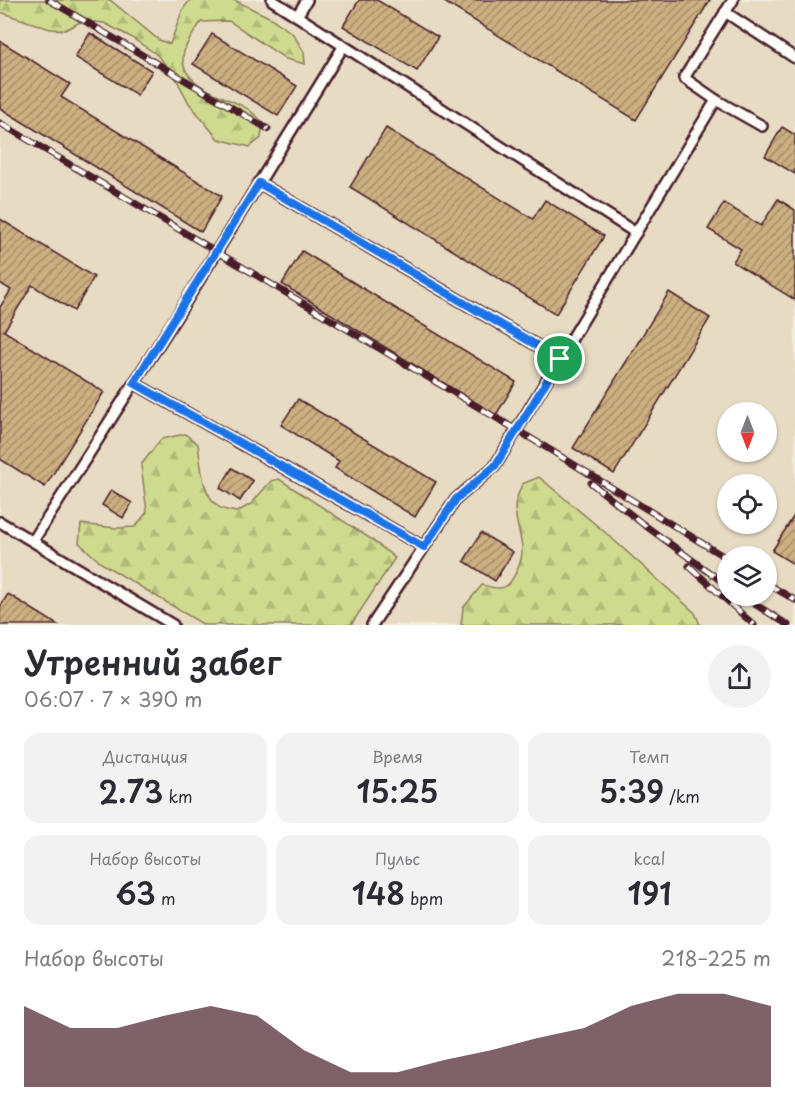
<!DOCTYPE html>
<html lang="ru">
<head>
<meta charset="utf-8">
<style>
  body { margin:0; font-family:"Playpen Sans",sans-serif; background:#f2f2f3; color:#2b2b33; height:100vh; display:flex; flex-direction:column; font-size:22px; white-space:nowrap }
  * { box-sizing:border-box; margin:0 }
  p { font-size:20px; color:#7c7c81 }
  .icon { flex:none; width:33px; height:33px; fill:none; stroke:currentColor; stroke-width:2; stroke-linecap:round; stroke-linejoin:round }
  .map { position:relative; height:625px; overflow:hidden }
  .drawer { display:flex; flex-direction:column; background:#fff; flex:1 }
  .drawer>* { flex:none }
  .needle { width:39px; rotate:180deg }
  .controls { position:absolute; left:717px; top:402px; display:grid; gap:12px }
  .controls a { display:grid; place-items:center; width:60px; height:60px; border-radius:50%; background:#fff; box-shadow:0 2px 4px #0004; font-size:30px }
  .pin { position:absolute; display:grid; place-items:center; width:51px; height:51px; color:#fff; margin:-26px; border:3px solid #fff; border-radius:50%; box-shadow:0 2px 6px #0007 }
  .round { display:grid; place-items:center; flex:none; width:63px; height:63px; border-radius:32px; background:#f2f2f3 }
  .overview { display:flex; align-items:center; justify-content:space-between; height:102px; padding:0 24px }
  h1 { font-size:33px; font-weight:600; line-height:45px }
  .stats { display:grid; grid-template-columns:repeat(3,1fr); gap:9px; height:102px; padding:6px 24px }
  .stats div { display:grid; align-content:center; border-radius:15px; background:#f2f2f3; text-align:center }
  .stats b { font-size:30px; font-weight:600 }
  .stats small { font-size:16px; font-weight:400 }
  .stats p { font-size:16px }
  .chart { height:168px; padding:12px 24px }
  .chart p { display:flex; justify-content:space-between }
  .chart svg { width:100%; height:108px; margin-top:6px; fill:#4a1f2b; opacity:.7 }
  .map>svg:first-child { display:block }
</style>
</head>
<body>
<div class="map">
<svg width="795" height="625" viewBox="0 0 795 625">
  <defs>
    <pattern id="forest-firs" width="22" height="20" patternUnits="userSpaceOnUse" patternTransform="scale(1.5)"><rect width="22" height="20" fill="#ceda8d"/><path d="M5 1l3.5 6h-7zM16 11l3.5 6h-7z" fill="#b2bb7a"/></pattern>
    <pattern id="building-hatch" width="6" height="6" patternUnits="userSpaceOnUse" patternTransform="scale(1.5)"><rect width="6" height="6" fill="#ccb081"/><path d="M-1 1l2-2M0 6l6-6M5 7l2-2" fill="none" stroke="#a88f6a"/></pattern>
  </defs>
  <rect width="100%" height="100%" fill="#f3eddf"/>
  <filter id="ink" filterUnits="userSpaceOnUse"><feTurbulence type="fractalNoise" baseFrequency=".0167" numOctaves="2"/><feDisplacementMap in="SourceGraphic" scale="12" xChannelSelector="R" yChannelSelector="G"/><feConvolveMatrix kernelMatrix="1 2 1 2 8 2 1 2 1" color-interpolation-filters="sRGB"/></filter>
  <g filter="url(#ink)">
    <!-- built -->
    <path fill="#e7dbc3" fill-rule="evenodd" d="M0 0H795V625H0ZM728 412H766V452H728ZM728 484H766V524H728ZM728 556H766V596H728Z"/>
    <!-- forest -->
    <g fill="url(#forest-firs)" stroke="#8c7c5c" stroke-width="1.5">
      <path d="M0 0H110L159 40 170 44 183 9 190 0H234L271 18 293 34 304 52 305 64 286 59 229 21 201 22C195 32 182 47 183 60 184 88 230 97 248 109 254 113 258 118 263 122L261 138 250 147 218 139 189 103 173 73 156 54 129 36 104 23 82 21 65 30 50 29 0 12Z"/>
      <path d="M185 434 198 444C201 463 201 494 219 507 223 510 232 511 237 512L251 504 271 481 279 479 371 539 395 558 351 625H204L101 563 79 543 81 524 116 528 135 527 147 512 141 465 161 439Z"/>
      <path d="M539 477 607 534 695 613 700 625H461L463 608 482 585C498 589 506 592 514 576 531 547 516 536 515 507 515 499 520 491 522 484Z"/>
    </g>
    <!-- building -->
    <g fill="url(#building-hatch)" stroke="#4a1f2b" stroke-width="1.5">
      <path d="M359 0H377L438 37 417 71 343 26Z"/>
      <path d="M441 0H710L636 120Z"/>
      <path d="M90 33 152 71 137 95 75 57Z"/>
      <path d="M212 34 297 86 278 116 193 64Z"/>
      <path d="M0 41 70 84 61 97 222 196 201 232 0 108Z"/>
      <path d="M782 127 795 135V174L765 156Z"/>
      <path d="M386 128 533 219 545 200 604 236 556 314 350 187Z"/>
      <path d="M778 199 795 210V300L733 262 741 249 708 229 724 203 761 226Z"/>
      <path d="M0 219 94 277 74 311 32 285 4 331 104 392 45 487 0 459V307L11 290 0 283Z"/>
      <path d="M302 251 516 382 496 415 282 284Z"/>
      <path d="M669 292 710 318 614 474 573 448Z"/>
      <path d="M298 399 436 482 415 517 335 468 339 461 281 425Z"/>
      <path d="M232 468 253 481 240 501 220 488Z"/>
      <path d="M111 490 132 503 123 518 102 505Z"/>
      <path d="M795 514V565L772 551Z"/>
      <path d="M481 533 513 552 495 581 464 561Z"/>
      <path d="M8 594 58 625H0V607Z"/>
    </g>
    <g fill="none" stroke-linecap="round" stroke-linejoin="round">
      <defs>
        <g id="service">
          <path d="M272 0 636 233"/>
          <path d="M725 12 795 58"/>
          <path d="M297 16 307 0"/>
          <path d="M716 100 684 78 733 0"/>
          <path d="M259 183 560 359"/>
          <path d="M134 383 424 547"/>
          <path d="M0 522 173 625"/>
          <path d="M33 541 175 319 343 47"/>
          <path d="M372 625 456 499 495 466 716 100 762 126"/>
        </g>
      </defs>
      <!-- service casing -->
      <use href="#service" stroke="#4a1f2b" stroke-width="14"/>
      <!-- service -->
      <use href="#service" stroke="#fdfcf7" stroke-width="9"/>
      <defs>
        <g id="rail">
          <path d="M49 0 268 129"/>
          <path d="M0 123 547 448 728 559"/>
          <path d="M591 483 643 524 728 586"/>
          <path d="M689 566 754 625"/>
          <path d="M766 583 795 600"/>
          <path d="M742 596 788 625"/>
        </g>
      </defs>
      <!-- rail casing -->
      <use href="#rail" stroke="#4a1f2b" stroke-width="7"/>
      <!-- rail -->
      <use href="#rail" stroke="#fdfcf7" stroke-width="4.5" stroke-dasharray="14" stroke-linecap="butt"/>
    </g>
  </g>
  <g fill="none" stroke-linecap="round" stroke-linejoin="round" filter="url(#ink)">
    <defs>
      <path id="route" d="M259 183 560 359 495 466 456 499 424 547 134 383Z"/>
    </defs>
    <!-- route casing -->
    <use href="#route" stroke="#fff" stroke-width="12"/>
    <!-- route -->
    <use href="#route" stroke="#1a73e8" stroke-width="8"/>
  </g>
</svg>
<div class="controls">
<a><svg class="needle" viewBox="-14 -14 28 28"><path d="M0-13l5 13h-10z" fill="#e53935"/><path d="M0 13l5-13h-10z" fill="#7c7c81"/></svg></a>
<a><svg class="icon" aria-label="locate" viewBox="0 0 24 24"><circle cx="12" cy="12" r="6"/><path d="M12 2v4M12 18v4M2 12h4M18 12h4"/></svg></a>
<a><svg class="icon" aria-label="layers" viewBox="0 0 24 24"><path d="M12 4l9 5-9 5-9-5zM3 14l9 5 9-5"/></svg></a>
</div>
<div class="pin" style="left:560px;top:359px;background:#1e9e55"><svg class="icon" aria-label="arrive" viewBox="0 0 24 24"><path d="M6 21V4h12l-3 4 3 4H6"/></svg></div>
</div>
<section class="drawer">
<div class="overview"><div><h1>Утренний забег</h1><p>06:07 · 7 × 390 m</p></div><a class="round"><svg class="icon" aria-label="share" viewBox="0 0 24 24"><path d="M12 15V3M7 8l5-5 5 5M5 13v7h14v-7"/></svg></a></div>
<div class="stats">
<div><p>Дистанция</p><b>2.73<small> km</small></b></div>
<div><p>Время</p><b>15:25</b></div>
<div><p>Темп</p><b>5:39<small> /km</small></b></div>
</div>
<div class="stats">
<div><p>Набор высоты</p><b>63<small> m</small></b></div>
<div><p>Пульс</p><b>148<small> bpm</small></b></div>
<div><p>kcal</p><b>191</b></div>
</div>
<div class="chart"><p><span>Набор высоты</span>218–225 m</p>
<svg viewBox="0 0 160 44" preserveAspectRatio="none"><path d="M0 44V11L10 20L20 20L30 15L40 11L50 15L60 29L70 38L80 38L90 33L100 29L110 24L120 20L130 11L140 6L150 6L160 11V44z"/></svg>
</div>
</section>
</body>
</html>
